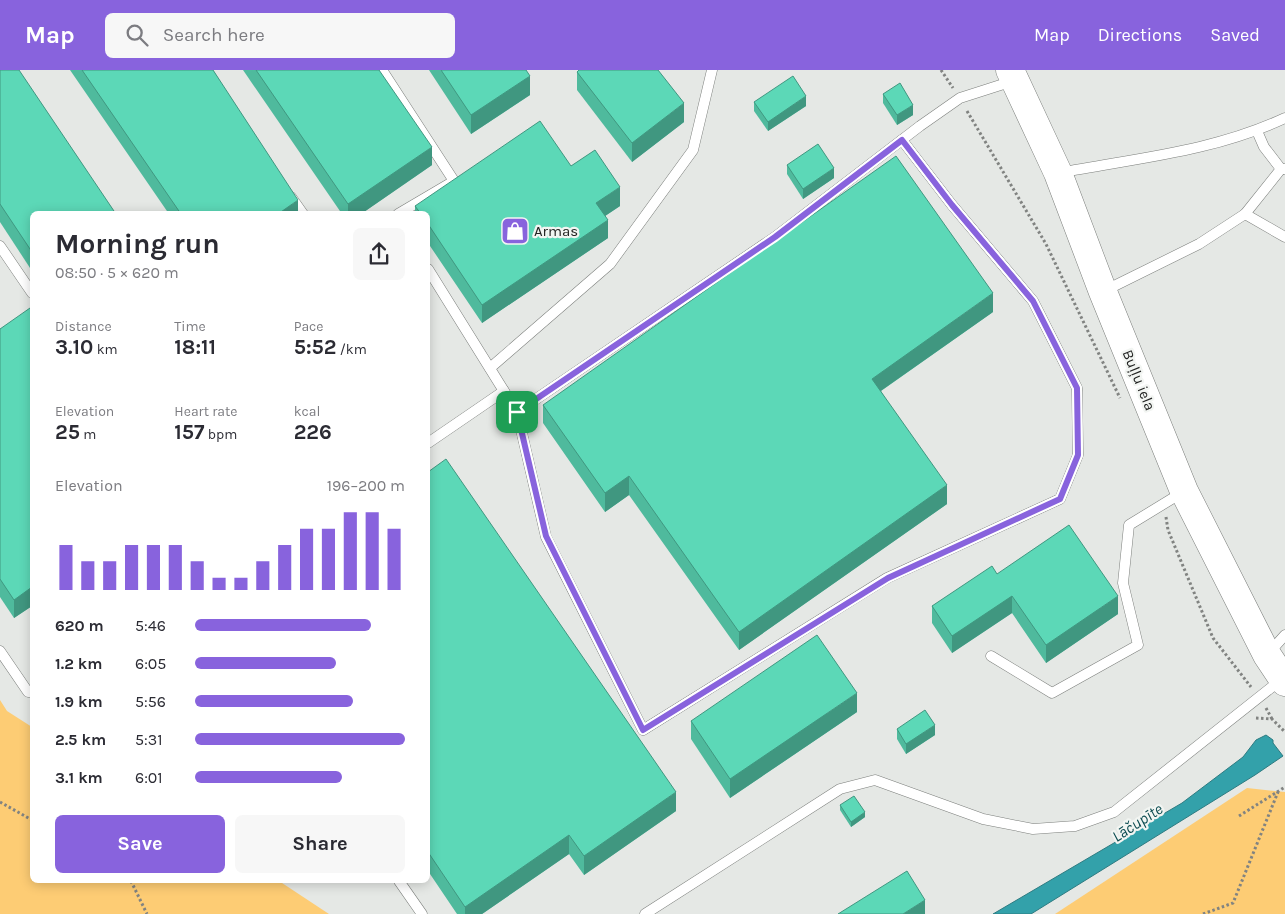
<!DOCTYPE html>
<html lang="en">
<head>
<meta charset="utf-8">
<style>
  body { margin:0; font-family:Karla,sans-serif; background:#f7f7f7; color:#2b2b33; height:100vh; display:flex; flex-direction:column; font-size:19px; white-space:nowrap }
  * { box-sizing:border-box; margin:0 }
  p { font-size:16px; color:#7c7c81 }
  .icon { flex:none; width:28px; height:28px; fill:none; stroke:currentColor; stroke-width:2; stroke-linecap:round; stroke-linejoin:round }
  .map { position:relative; flex:1; overflow:hidden }
  .drawer { position:absolute; left:30px; top:141px; width:400px; height:672px; display:flex; flex-direction:column; background:#fff; border-radius:8px; box-shadow:0 2px 12px #0003 }
  .drawer>* { flex:none }
  .pin { position:absolute; display:grid; place-items:center; width:42px; height:42px; color:#fff; margin:-21px; border-radius:10px; box-shadow:0 2px 8px #0006 }
  .round { display:grid; place-items:center; flex:none; width:52px; height:52px; border-radius:8px; background:#f7f7f7 }
  .head { display:flex; align-items:center; justify-content:space-between; height:85px; padding:0 25px }
  h1 { font-size:28px; font-weight:700; line-height:38px }
  .metrics { display:grid; grid-template-columns:repeat(3,1fr); gap:8px; height:85px; padding:5px 25px }
  .metrics div { display:grid; align-content:center }
  .metrics b { font-size:21px; font-weight:700 }
  .metrics small { font-size:14px; font-weight:400 }
  .metrics p { font-size:14px }
  .chart { height:140px; padding:10px 25px }
  .chart p { display:flex; justify-content:space-between }
  .chart svg { width:100%; height:90px; margin-top:5px; stroke:#8863dd; stroke-width:6 }
  .cta { display:flex; gap:10px; margin-top:auto; padding:10px 25px }
  .cta a { flex:1; height:58px; border-radius:8px; background:#8863dd; color:#fff; font-size:20px; font-weight:700; line-height:58px; text-align:center }
  .cta a+a { background:#f7f7f7; color:#2b2b33 }
  ul { padding:0 25px; list-style:none; font-size:16px }
  li { display:grid; grid-template-columns:80px 60px 1fr; align-items:center; height:38px }
  li i { height:12px; border-radius:6px; background:#8863dd }
  header { display:flex; align-items:center; gap:30px; box-sizing:border-box; height:70px; padding:0 25px; background:#8863dd; color:#fff }
  header strong { font-size:24px }
  nav { display:flex; gap:28px; margin-inline-start:auto; font-size:18px }
  .search { width:350px; height:45px; background:#f7f7f7; display:flex; align-items:center; gap:12px; box-sizing:border-box; padding:0 18px; border-radius:8px; color:#7c7c81; font-size:19px }
  .map>svg:first-child { display:block }
</style>
</head>
<body>
<header>
<strong>Map</strong>
<div class="search"><svg class="icon" aria-label="search" viewBox="0 0 24 24"><circle cx="10" cy="10" r="6"/><path d="M15 15l6 6"/></svg>Search here</div>
<nav><a>Map</a><a>Directions</a><a>Saved</a></nav>
</header>
<div class="map">
<svg width="1285" height="844" viewBox="0 0 1285 844">
  <rect width="100%" height="100%" fill="#e5e8e5"/>
  <!-- green -->
  <g fill="#fdcc74">
    <path d="M0 630 7 641 32 657V811H279L329 844H0Z"/>
    <path d="M1247 718 1285 722V844H1055Z"/>
  </g>
  <!-- water -->
  <path fill="#33a1aa" stroke="#2e7b81" d="M1266 665 1273 670V673L1283 686 1255 705 1031 844H993L1182 733 1243 687 1256 670Z"/>
  <g fill="none" stroke-linecap="round" stroke-linejoin="round">
    <defs>
      <g id="lane">
        <path d="M382 0 454 111 398 144"/>
        <path d="M1257 61 1264 77 1281 99H1285"/>
        <path d="M1059 103C1136 88 1212 82 1285 48"/>
        <path d="M291 127 303 144"/>
        <path d="M1245 144 1281 99"/>
        <path d="M0 176 32 223"/>
        <path d="M428 199 517 342 775 167 920 56 960 28 1013 11"/>
        <path d="M1104 221 1199 174 1245 144 1285 167"/>
        <path d="M490 298 610 194 693 80 712 0"/>
        <path d="M517 342 546 467 643 660 887 508 1060 429 1078 385 1077 318 1033 231 952 135 902 70"/>
        <path d="M428 373 504 321"/>
        <path d="M0 581 28 622H32"/>
        <path d="M1268 584 1285 565"/>
        <path d="M991 586 1052 623 1138 575 1123 513 1129 455 1183 422"/>
        <path d="M399 811 422 844"/>
        <path d="M645 844 840 719 875 710 983 749 1033 759 1075 756 1114 742 1282 609"/>
      </g>
      <path id="secondary" d="M1010 0 1058 103 1103 222 1184 421 1267 585 1285 612"/>
    </defs>
    <!-- lane casing -->
    <use href="#lane" stroke="#7c7f7c" stroke-width="11"/>
    <!-- secondary casing -->
    <use href="#secondary" stroke="#7c7f7c" stroke-width="29"/>
    <!-- path -->
    <g stroke="#818381" stroke-width="3" stroke-dasharray="2.5 2.5" stroke-linecap="butt">
      <path d="M941 0 953 18"/>
      <path d="M967 41 1046 174 1120 328"/>
      <path d="M1166 447 1168 460 1213 568 1251 617"/>
      <path d="M1266 638 1272 649"/>
      <path d="M1256 648 1272 649 1285 662"/>
      <path d="M0 732 32 750"/>
      <path d="M1239 746 1285 717"/>
      <path d="M131 811 147 844"/>
      <path d="M1203 844 1233 833 1278 722"/>
    </g>
    <!-- lane -->
    <use href="#lane" stroke="#fff" stroke-width="10"/>
    <!-- secondary -->
    <use href="#secondary" stroke="#fff" stroke-width="28"/>
  </g>
  <!-- wall -->
  <g fill="#4fba9d">
    <path d="M0 0 32 144V201L0 152Z"/>
    <path d="M70 0H213L298 144H169Z"/>
    <path d="M243 0H379L432 95 361 144H342Z"/>
    <path d="M429 0H526L530 25 471 64Z"/>
    <path d="M577 2 684 52 632 92 577 20Z"/>
    <path d="M883 24 913 45 897 55 883 33Z"/>
    <path d="M754 32 806 36 768 61 754 41Z"/>
    <path d="M787 95 834 108 803 129 787 104Z"/>
    <path d="M571 96 620 136 605 146 608 168 482 253 428 173V144H415V136Z"/>
    <path d="M32 241V536L14 548 0 527V259Z"/>
    <path d="M993 242 881 321 947 434 739 580 629 425 605 442 543 353V335Z"/>
    <path d="M428 402 676 741 584 805 569 784 482 844H457L428 801Z"/>
    <path d="M997 504 1118 544 1046 593 1012 543 952 583 932 553V536Z"/>
    <path d="M857 642 730 728 691 669V651Z"/>
    <path d="M897 659 935 665 906 684 897 669Z"/>
    <path d="M840 735 865 747 851 757 840 740Z"/>
  </g>
  <!-- shaded-wall -->
  <g fill="#409780">
    <path d="M530 6V25L471 64V45Z"/>
    <path d="M806 26V36L768 61V52Z"/>
    <path d="M684 33V52L632 92V73Z"/>
    <path d="M913 35V45L897 55V45Z"/>
    <path d="M432 77V95L361 144H348V134Z"/>
    <path d="M834 98V108L803 129V119Z"/>
    <path d="M620 117V136L596 152V133Z"/>
    <path d="M298 130V144H278Z"/>
    <path d="M608 150V168L482 253V235Z"/>
    <path d="M993 223V242L872 327V309Z"/>
    <path d="M629 406V425L605 442V423Z"/>
    <path d="M947 415V434L739 580V562Z"/>
    <path d="M32 517V536L14 548V530Z"/>
    <path d="M1012 526V543L952 583V566Z"/>
    <path d="M1118 526V544L1046 593V575Z"/>
    <path d="M857 623V642L730 728V709Z"/>
    <path d="M935 655V665L906 684V674Z"/>
    <path d="M676 722V741L584 805V786Z"/>
    <path d="M865 742V747L851 757V752Z"/>
    <path d="M569 765V784L482 844H465V837Z"/>
    <path d="M925 830V844H903Z"/>
  </g>
  <!-- building -->
  <g fill="#5cd8b7" stroke="#409780">
    <path d="M0 0H19L116 144H32V182L0 134Z"/>
    <path d="M82 0H213L298 130 278 144H181Z"/>
    <path d="M256 0H379L432 77 348 134Z"/>
    <path d="M441 0H526L530 6 471 45Z"/>
    <path d="M579 0H658L684 33 632 73 577 2Z"/>
    <path d="M793 6 806 26 768 52 754 32Z"/>
    <path d="M900 13 913 35 897 45 883 24Z"/>
    <path d="M540 51 571 96 595 80 620 117 596 133 608 150 482 235 428 154V144H421L415 136Z"/>
    <path d="M818 74 834 98 803 119 787 95Z"/>
    <path d="M896 86 993 223 872 309 947 415 739 562 629 406 605 423 543 335Z"/>
    <path d="M30 238 32 241V517L14 530 0 509V259Z"/>
    <path d="M446 389 676 722 584 786 569 765 465 837 428 782V402Z"/>
    <path d="M1069 455 1118 526 1046 575 1012 526 952 566 932 536 992 496 997 504Z"/>
    <path d="M817 565 857 623 730 709 691 651Z"/>
    <path d="M925 640 935 655 906 674 897 659Z"/>
    <path d="M854 726 865 742 851 752 840 735Z"/>
    <path d="M907 801 925 830 903 844H838Z"/>
  </g>
  <g fill="none" stroke-linecap="round" stroke-linejoin="round">
    <defs>
      <path id="route" d="M902 70 952 135 1033 231 1077 318 1078 385 1060 429 888 508 643 660 546 466 517 342 775 167Z"/>
    </defs>
    <!-- route casing -->
    <use href="#route" stroke="#fff" stroke-width="10"/>
    <!-- route -->
    <use href="#route" stroke="#8863dd" stroke-width="6"/>
  </g>
  <!-- icons -->
  <defs>
    <symbol id="shop-square" viewBox="-11 -11 22 22"><rect x="-9" y="-9" width="18" height="18" rx="4" fill="#8863dd" stroke="#f2f5f2"/><path d="M-5-2.5h2.3a2.7 3.5 0 0 1 5.4 0H5L5.5 6h-11ZM-1.5-2.5h3a1.5 2.3 0 0 0-3 0Z" fill="#fff"/></symbol>
  </defs>
  <g fill-rule="evenodd">
    <use href="#shop-square" x="499" y="145" width="32" height="32"/>
  </g>
  <g text-anchor="middle" stroke-width="4.5" stroke-linejoin="round" paint-order="stroke">
    <!-- poi labels -->
    <g font-size="15" fill="#222322" stroke="#f2f5f2" text-anchor="start">
      <text x="534" y="166">Armas</text>
    </g>
    <!-- street labels -->
    <g font-size="15" fill="#222322" stroke="#f2f5f2">
      <text transform="translate(1139 310) rotate(68)" y="5">Buļļu iela</text>
    </g>
    <!-- water labels -->
    <g font-size="16" font-style="italic" fill="#0c4c51" stroke="#f2f5f2">
      <text transform="translate(1137 752) rotate(-33)" y="6">Lāčupīte</text>
    </g>
  </g>
</svg>
<div class="pin" style="left:517px;top:342px;background:#1e9e55"><svg class="icon" aria-label="arrive" viewBox="0 0 24 24"><path d="M6 21V4h12l-3 4 3 4H6"/></svg></div>
<section class="drawer">
<div class="head"><div><h1>Morning run</h1><p>08:50 · 5 × 620 m</p></div><a class="round"><svg class="icon" aria-label="share" viewBox="0 0 24 24"><path d="M12 15V3M7 8l5-5 5 5M5 13v7h14v-7"/></svg></a></div>
<div class="metrics">
<div><p>Distance</p><b>3.10<small> km</small></b></div>
<div><p>Time</p><b>18:11</b></div>
<div><p>Pace</p><b>5:52<small> /km</small></b></div>
</div>
<div class="metrics">
<div><p>Elevation</p><b>25<small> m</small></b></div>
<div><p>Heart rate</p><b>157<small> bpm</small></b></div>
<div><p>kcal</p><b>226</b></div>
</div>
<div class="chart"><p><span>Elevation</span>196–200 m</p>
<svg viewBox="0 0 160 44" preserveAspectRatio="none"><path d="M5 44V22M15 44V30M25 44V30M35 44V22M45 44V22M55 44V22M65 44V30M75 44V38M85 44V38M95 44V30M105 44V22M115 44V14M125 44V14M135 44V6M145 44V6M155 44V14"/></svg>
</div>
<ul>
<li><b>620 m</b>5:46<i style="width:84%"></i></li>
<li><b>1.2 km</b>6:05<i style="width:67%"></i></li>
<li><b>1.9 km</b>5:56<i style="width:75%"></i></li>
<li><b>2.5 km</b>5:31<i style="width:100%"></i></li>
<li><b>3.1 km</b>6:01<i style="width:70%"></i></li>
</ul>
<div class="cta"><a>Save</a><a>Share</a></div>
</section>
</div>
</body>
</html>
